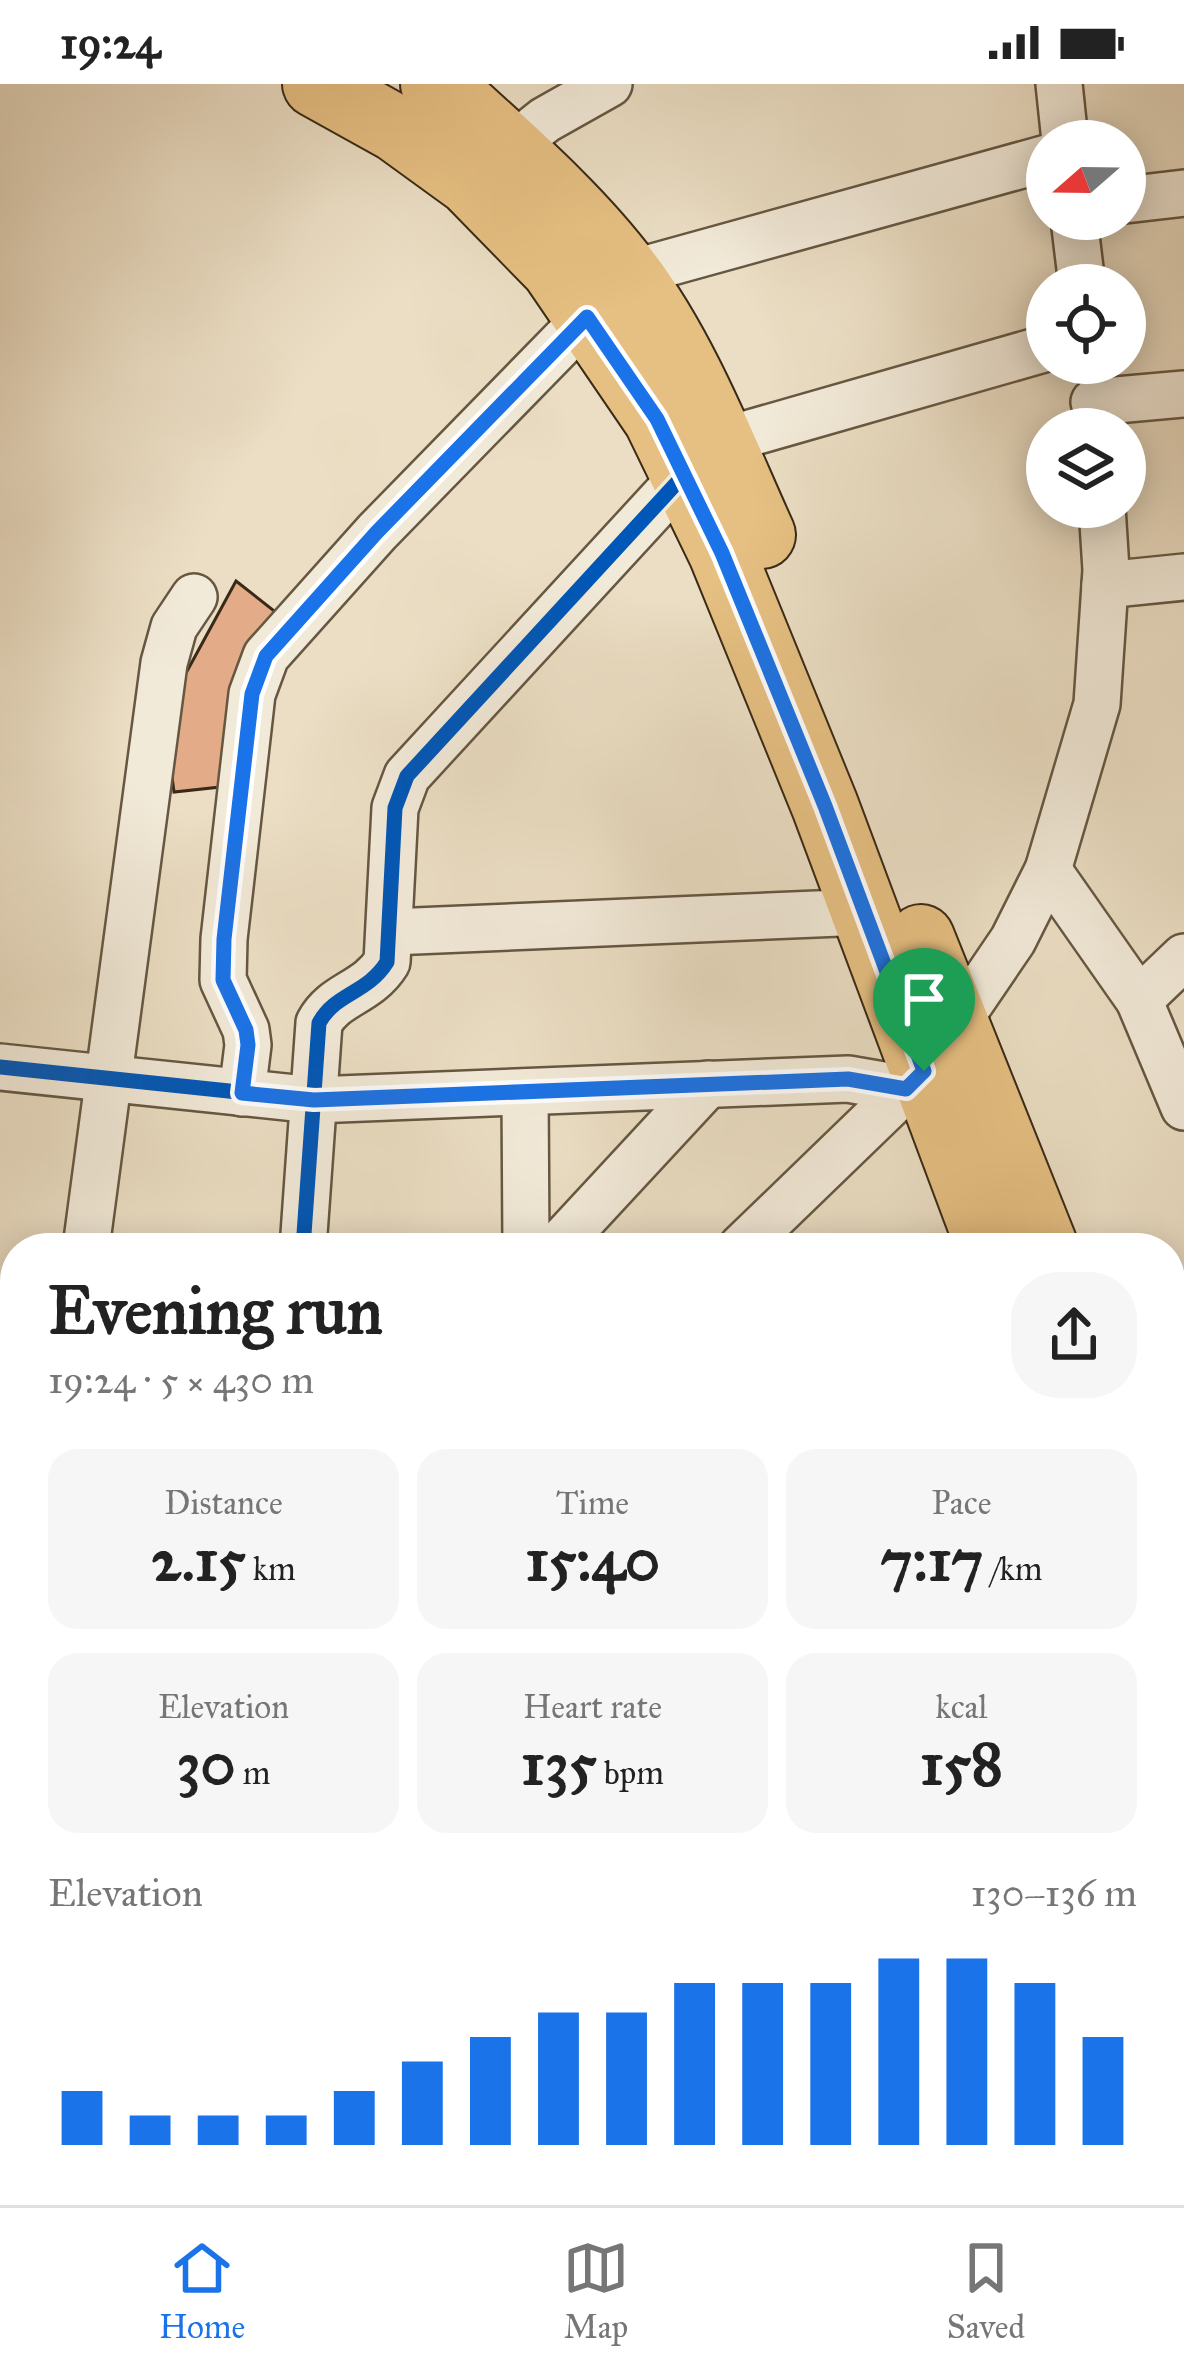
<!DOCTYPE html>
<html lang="en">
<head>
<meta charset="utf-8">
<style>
  body { margin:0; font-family:"IM FELL Great Primer",serif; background:#f6f6f6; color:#222; height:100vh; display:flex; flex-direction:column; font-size:45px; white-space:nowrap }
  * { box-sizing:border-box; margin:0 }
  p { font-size:39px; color:#767676 }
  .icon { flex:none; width:66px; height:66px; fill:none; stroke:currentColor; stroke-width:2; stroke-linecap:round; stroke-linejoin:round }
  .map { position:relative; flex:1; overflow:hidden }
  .panel { position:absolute; left:0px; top:1149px; width:1185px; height:972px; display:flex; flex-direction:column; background:#fff; border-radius:48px 48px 0 0; box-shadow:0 6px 30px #0003 }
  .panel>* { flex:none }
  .needle { width:78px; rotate:250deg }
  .buttons { position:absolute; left:1026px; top:36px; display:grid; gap:24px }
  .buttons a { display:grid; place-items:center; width:120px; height:120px; border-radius:50%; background:#fff; box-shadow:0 6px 30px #0003; font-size:60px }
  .pin { position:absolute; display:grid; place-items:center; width:102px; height:102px; color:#fff; margin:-123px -51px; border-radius:50% 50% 50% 0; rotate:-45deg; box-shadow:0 0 12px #0007 }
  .pin .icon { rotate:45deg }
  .round { display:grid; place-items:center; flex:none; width:126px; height:126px; border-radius:48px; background:#f6f6f6 }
  .headline { display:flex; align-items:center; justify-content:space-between; height:204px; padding:0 48px }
  h1 { font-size:66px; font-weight:700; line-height:90px }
  .metrics { display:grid; grid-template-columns:repeat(3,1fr); gap:18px; height:204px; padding:12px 48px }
  .metrics div { display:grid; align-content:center; border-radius:30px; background:#f6f6f6; text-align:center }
  .metrics b { font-size:60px; font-weight:700 }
  .metrics small { font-size:33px; font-weight:400 }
  .metrics p { font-size:33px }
  .chart { height:336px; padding:24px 48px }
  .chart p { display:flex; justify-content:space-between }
  .chart svg { width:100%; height:216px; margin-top:12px; stroke:#1a73e8; stroke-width:6 }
  .status { display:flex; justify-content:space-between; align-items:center; height:84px; padding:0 60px; background:#fff; direction:ltr }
  .status svg { height:33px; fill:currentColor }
  .dock { display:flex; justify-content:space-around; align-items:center; height:168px; border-top:3px solid #e0e0e0; background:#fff; font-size:33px; color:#767676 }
  .dock a { display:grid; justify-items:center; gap:6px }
  .dock .current { color:#1a73e8 }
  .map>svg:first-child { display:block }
</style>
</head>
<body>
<div class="status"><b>19:24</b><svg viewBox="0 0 49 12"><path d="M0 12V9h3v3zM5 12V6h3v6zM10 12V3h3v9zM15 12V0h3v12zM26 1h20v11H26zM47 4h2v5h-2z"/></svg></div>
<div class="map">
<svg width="1184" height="2121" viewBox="0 0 1184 2121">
  <rect width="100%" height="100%" fill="#ebdec4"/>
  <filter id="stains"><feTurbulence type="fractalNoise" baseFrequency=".00167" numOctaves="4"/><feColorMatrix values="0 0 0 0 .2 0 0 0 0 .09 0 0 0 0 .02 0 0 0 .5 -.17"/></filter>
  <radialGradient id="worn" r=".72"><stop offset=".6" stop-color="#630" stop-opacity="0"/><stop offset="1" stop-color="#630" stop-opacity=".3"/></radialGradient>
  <!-- building -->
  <path fill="#e3ab87" stroke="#392a17" stroke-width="3" d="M236 497 278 530 220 703 174 708 170 678 173 613Z"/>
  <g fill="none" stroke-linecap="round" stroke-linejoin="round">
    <defs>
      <g id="minor">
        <path d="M1059 0 1065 57"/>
        <path d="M510 64 545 36 609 0"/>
        <path d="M1125 116 1184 109"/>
        <path d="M1074 135 1082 201"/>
        <path d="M628 190 1047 74"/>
        <path d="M1094 318 1184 310"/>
        <path d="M719 358 1047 264"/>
        <path d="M1105 501 1184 493"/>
        <path d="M1048 786 1139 916 1184 1023"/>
        <path d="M391 848 864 828"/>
        <path d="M1139 916 1184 873"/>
        <path d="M0 983 314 1016 848 995 906 1005"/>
        <path d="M525 1008 526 1164"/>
        <path d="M242 1009 248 961 246 946 223 896 224 855 252 610 266 572 377 448 587 233"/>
        <path d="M86 1164 164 579 174 543 194 513"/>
        <path d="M303 1164 319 939C335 909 367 910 387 878L395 724 407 692 684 391"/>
        <path d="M556 1164 708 1000"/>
        <path d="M741 1164 924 987 1013 856 1048 786 1097 620 1106 486 1102 423"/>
        <path d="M0 1250 15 1256"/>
        <path d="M0 1557 15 1552"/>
        <path d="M0 1951 15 1952"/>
        <path d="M396 2106 397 2121"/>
        <path d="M944 2106 949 2121"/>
        <path d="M769 2121 809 2106"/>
      </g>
      <g id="primary">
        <path d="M316 0 397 45 470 98 554 184 657 335 722 469 825 722 990 1164"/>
        <path d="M434 0 448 8C510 65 577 122 628 190 685 265 723 365 762 451"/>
        <path d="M921 854 1045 1164"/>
        <path d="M1170 1476 1184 1510"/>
        <path d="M1170 1614 1184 1647"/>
      </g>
    </defs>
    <!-- minor casing -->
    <use href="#minor" stroke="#665742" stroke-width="50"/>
    <!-- primary casing -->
    <use href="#primary" stroke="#392a17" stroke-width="70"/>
    <!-- minor -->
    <use href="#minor" stroke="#f2ead9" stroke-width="45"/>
    <!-- primary -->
    <use href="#primary" stroke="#e6bf82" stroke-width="66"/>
    <defs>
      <g id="cycleway">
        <path d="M0 983 314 1016 848 995 906 1005"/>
        <path d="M242 1009 248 961 246 946 223 896 224 855 252 610 266 572 377 448 587 233"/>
        <path d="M303 1164 319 939C335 909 367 910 387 878L395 724 407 692 684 391"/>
      </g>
    </defs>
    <!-- cycleway casing -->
    <use href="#cycleway" stroke="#f2ead9" stroke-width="22"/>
    <!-- cycleway -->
    <use href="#cycleway" stroke="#0057b8" stroke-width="15"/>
  </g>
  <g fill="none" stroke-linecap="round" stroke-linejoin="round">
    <defs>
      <path id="route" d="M587 233 657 335 722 469 825 722 924 987 906 1005 848 995 314 1016 242 1009 248 961 246 946 223 896 224 855 252 610 266 572 377 448Z"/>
    </defs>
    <!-- route casing -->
    <use href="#route" stroke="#fff" stroke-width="24"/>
    <!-- route -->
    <use href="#route" stroke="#1a73e8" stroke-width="15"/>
  </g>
  <rect width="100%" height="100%" filter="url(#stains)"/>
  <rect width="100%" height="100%" fill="url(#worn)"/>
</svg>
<div class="buttons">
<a><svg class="needle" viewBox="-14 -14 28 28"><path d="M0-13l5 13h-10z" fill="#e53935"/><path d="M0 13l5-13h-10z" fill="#767676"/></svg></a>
<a><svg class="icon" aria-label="locate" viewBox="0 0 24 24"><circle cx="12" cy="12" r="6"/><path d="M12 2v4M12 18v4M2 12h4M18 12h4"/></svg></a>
<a><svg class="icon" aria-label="layers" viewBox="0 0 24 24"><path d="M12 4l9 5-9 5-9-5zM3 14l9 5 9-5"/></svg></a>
</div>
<div class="pin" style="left:924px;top:987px;background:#1e9e55"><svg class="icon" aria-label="arrive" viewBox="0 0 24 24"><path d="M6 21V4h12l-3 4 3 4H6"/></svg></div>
<section class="panel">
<div class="headline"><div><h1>Evening run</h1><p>19:24 · 5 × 430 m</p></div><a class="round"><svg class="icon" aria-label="share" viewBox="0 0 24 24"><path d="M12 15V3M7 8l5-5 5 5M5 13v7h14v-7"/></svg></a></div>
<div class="metrics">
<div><p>Distance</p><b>2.15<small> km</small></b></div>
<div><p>Time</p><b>15:40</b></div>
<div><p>Pace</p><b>7:17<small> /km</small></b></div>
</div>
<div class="metrics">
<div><p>Elevation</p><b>30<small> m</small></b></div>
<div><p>Heart rate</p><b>135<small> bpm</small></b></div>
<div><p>kcal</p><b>158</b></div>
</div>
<div class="chart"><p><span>Elevation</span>130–136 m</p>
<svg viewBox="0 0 160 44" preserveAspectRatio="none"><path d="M5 44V33M15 44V38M25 44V38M35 44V38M45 44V33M55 44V27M65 44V22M75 44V17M85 44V17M95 44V11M105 44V11M115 44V11M125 44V6M135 44V6M145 44V11M155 44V22"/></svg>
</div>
</section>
</div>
<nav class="dock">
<a class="current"><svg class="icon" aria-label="home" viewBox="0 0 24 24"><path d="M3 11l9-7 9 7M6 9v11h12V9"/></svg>Home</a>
<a><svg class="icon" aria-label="map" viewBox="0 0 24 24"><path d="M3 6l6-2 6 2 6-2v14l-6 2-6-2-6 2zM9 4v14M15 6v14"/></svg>Map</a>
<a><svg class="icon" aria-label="saved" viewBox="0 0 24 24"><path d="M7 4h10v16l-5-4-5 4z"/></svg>Saved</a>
</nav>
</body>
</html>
